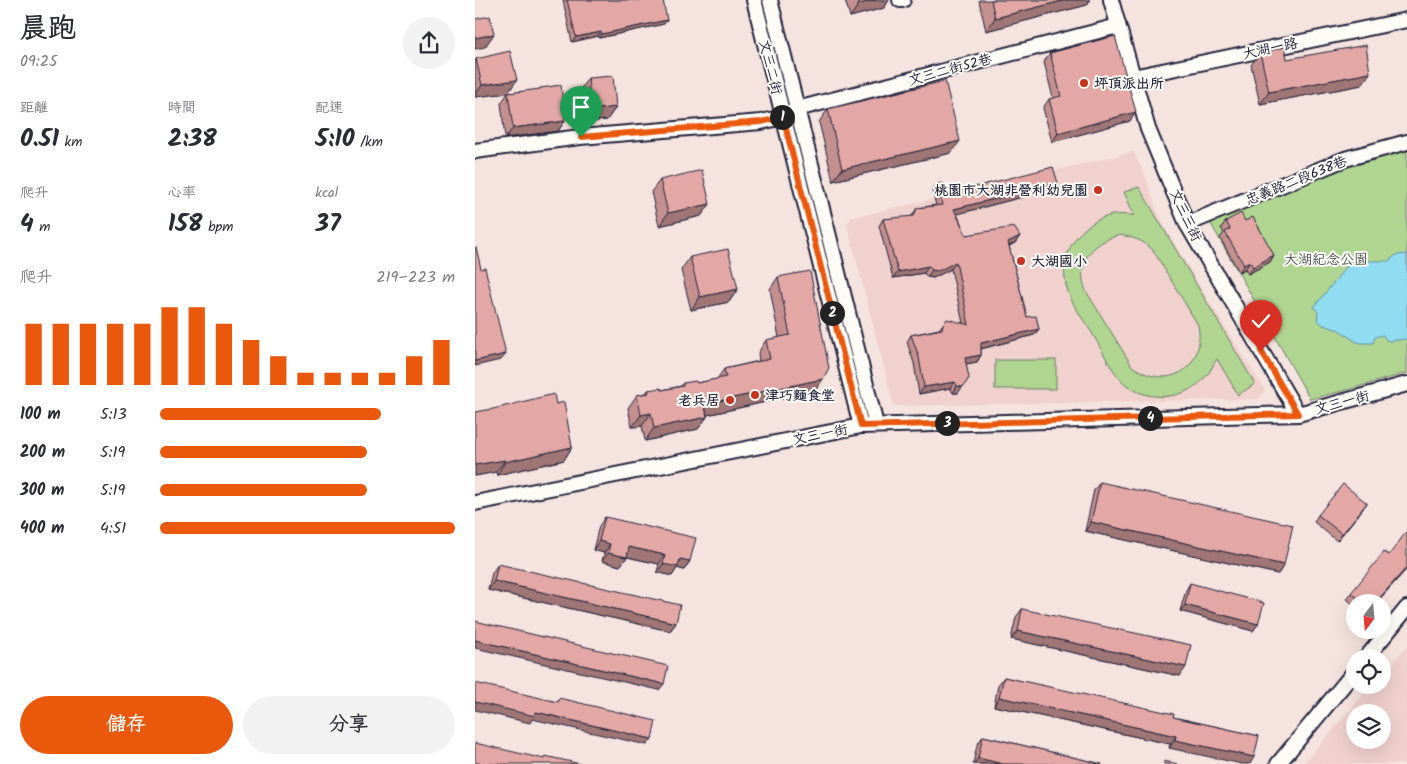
<!DOCTYPE html>
<html lang="zh-TW">
<head>
<meta charset="utf-8">
<style>
  body { margin:0; font-family:Kalam,"LXGW WenKai TC",sans-serif; background:#f2f2f3; color:#2b2b33; height:100vh; display:flex; flex-direction:column; font-size:19px; white-space:nowrap }
  * { box-sizing:border-box; margin:0 }
  p { font-size:16px; color:#7c7c81 }
  .icon { flex:none; width:28px; height:28px; fill:none; stroke:currentColor; stroke-width:2; stroke-linecap:round; stroke-linejoin:round }
  .map { position:relative; flex:1; overflow:hidden }
  .drawer { display:flex; flex-direction:column; background:#fff; width:475px }
  .drawer>* { flex:none }
  .needle { width:32px; rotate:196deg }
  .controls { position:absolute; left:871px; top:594px; display:grid; gap:10px }
  .controls a { display:grid; place-items:center; width:45px; height:45px; border-radius:50%; background:#fff; box-shadow:0 5px 20px #0002; font-size:25px }
  .pin { position:absolute; display:grid; place-items:center; width:42px; height:42px; color:#fff; margin:-51px -21px; border-radius:50% 50% 50% 0; rotate:-45deg; box-shadow:0 0 5px #0007 }
  .pin .icon { rotate:45deg }
  .km { position:absolute; width:25px; height:25px; margin:-12px; border-radius:50%; background:#222; color:#fff; font-size:14px; line-height:25px; text-align:center }
  .round { display:grid; place-items:center; flex:none; width:52px; height:52px; border-radius:26px; background:#f2f2f3 }
  .summary { display:flex; align-items:center; justify-content:space-between; height:85px; padding:0 20px }
  h1 { font-size:28px; font-weight:700; line-height:38px }
  .stats { display:grid; grid-template-columns:repeat(3,1fr); gap:8px; height:85px; padding:5px 20px }
  .stats div { display:grid; align-content:center }
  .stats b { font-size:25px; font-weight:700 }
  .stats small { font-size:14px; font-weight:400 }
  .stats p { font-size:14px }
  .chart { height:140px; padding:10px 20px }
  .chart p { display:flex; justify-content:space-between }
  .chart svg { width:100%; height:90px; margin-top:5px; stroke:#ea580c; stroke-width:6 }
  .cta { display:flex; gap:10px; margin-top:auto; padding:10px 20px }
  .cta a { flex:1; height:58px; border-radius:30px; background:#ea580c; color:#fff; font-size:20px; font-weight:700; line-height:58px; text-align:center }
  .cta a+a { background:#f2f2f3; color:#2b2b33 }
  ul { padding:0 20px; list-style:none; font-size:16px }
  li { display:grid; grid-template-columns:80px 60px 1fr; align-items:center; height:38px }
  li i { height:12px; border-radius:6px; background:#ea580c }
  main { display:flex; flex:1; min-height:0 }
  .map>svg:first-child { display:block }
</style>
</head>
<body>
<main>
<section class="drawer">
<div class="summary"><div><h1>晨跑</h1><p>09:25</p></div><a class="round"><svg class="icon" aria-label="share" viewBox="0 0 24 24"><path d="M12 15V3M7 8l5-5 5 5M5 13v7h14v-7"/></svg></a></div>
<div class="stats">
<div><p>距離</p><b>0.51<small> km</small></b></div>
<div><p>時間</p><b>2:38</b></div>
<div><p>配速</p><b>5:10<small> /km</small></b></div>
</div>
<div class="stats">
<div><p>爬升</p><b>4<small> m</small></b></div>
<div><p>心率</p><b>158<small> bpm</small></b></div>
<div><p>kcal</p><b>37</b></div>
</div>
<div class="chart"><p><span>爬升</span>219–223 m</p>
<svg viewBox="0 0 160 44" preserveAspectRatio="none"><path d="M5 44V14M15 44V14M25 44V14M35 44V14M45 44V14M55 44V6M65 44V6M75 44V14M85 44V22M95 44V30M105 44V38M115 44V38M125 44V38M135 44V38M145 44V30M155 44V22"/></svg>
</div>
<ul>
<li><b>100 m</b>5:13<i style="width:75%"></i></li>
<li><b>200 m</b>5:19<i style="width:70%"></i></li>
<li><b>300 m</b>5:19<i style="width:70%"></i></li>
<li><b>400 m</b>4:51<i style="width:100%"></i></li>
</ul>
<div class="cta"><a>儲存</a><a>分享</a></div>
</section>
<div class="map">
<svg width="932" height="764" viewBox="0 0 932 764">
  <rect width="100%" height="100%" fill="#f5e3df"/>
  <filter id="ink" filterUnits="userSpaceOnUse"><feTurbulence type="fractalNoise" baseFrequency=".02" numOctaves="2"/><feDisplacementMap in="SourceGraphic" scale="10" xChannelSelector="R" yChannelSelector="G"/><feConvolveMatrix kernelMatrix="1 2 1 2 8 2 1 2 1" color-interpolation-filters="sRGB"/></filter>
  <g filter="url(#ink)">
    <!-- built -->
    <g fill="#f0d1ce" fill-rule="evenodd">
      <path d="M659 152 670 175 681 208 690 228 729 293 790 390 784 399 419 406 372 224 376 218Z"/>
      <path d="M932 646V764H828L897 685H908V674ZM908 712V740H880V712Z"/>
    </g>
    <!-- green -->
    <g fill="#b0d591" stroke="#697c66" fill-rule="evenodd">
      <path d="M932 143V373L868 391 835 399 732 217Z"/>
      <path d="M664 187 780 384 763 395 742 359C738 364 736 371 732 375 712 402 667 404 645 379 634 366 626 348 617 333 607 317 592 299 590 279 586 249 607 222 637 215 644 214 652 215 659 215L649 192ZM644 235C658 237 667 240 678 250L723 325C731 369 693 392 657 366L611 291C600 263 616 243 644 235Z"/>
      <rect x="520" y="360" width="61" height="29"/>
    </g>
    <!-- water -->
    <path fill="#90dcf1" stroke="#6492a8" d="M932 254V339L912 341 908 335 900 337 898 343H886L880 341 864 330 848 325 842 319 843 312 839 307 876 261H914L921 255Z"/>
    <g fill="none" stroke-linecap="round" stroke-linejoin="round">
      <defs>
        <g id="minor">
          <path d="M279 0 386 426"/>
          <path d="M295 0 401 425"/>
          <path d="M425 0H428"/>
          <path d="M636 0 673 129 712 224 823 414"/>
          <path d="M658 77 932 20"/>
          <path d="M0 151 105 137 286 122 308 117 322 109 643 26"/>
          <path d="M712 224 870 159 932 142"/>
          <path d="M0 503 386 426 823 414 932 384"/>
          <path d="M891 658 932 608"/>
          <path d="M803 764 880 671"/>
        </g>
      </defs>
      <!-- minor casing -->
      <use href="#minor" stroke="#22223b" stroke-width="18"/>
      <!-- minor -->
      <use href="#minor" stroke="#fdfcf7" stroke-width="14"/>
    </g>
    <!-- wall -->
    <g fill="#c3908f" stroke="#22223b">
      <path d="M88 0H188L189 24 124 38 123 36 97 42Z"/>
      <path d="M370 0H414L409 8 375 17Z"/>
      <path d="M504 0H615L612 5 511 31 504 1Z"/>
      <path d="M575 53 655 121 577 142 568 108 574 99 578 98 569 62Z"/>
      <path d="M785 53 812 59 887 85 785 104 776 65Z"/>
      <path d="M1 59 33 93 0 97V60Z"/>
      <path d="M113 78 141 107 132 120 107 122 104 91Z"/>
      <path d="M65 88 90 121 83 131 30 138 26 103 33 93 64 90Z"/>
      <path d="M353 109 476 153 358 181 344 122Z"/>
      <path d="M185 180 235 204 226 216 184 226 176 192Z"/>
      <path d="M583 183 578 189 482 214 491 235 545 236 540 243 534 246 552 317 564 329 559 335 506 349V355L502 362 491 364 483 393H478L475 388 444 394 439 363 432 342 436 335 464 329 468 324 488 323 476 269 458 278 452 277 449 273 418 278 404 226 408 219 436 217 442 208 461 205 457 191 462 184 472 194Z"/>
      <path d="M751 221H770L799 255 795 262 773 274 770 269 764 272 745 238 749 233 746 228Z"/>
      <path d="M215 257 263 289 254 302 216 310 206 270Z"/>
      <path d="M303 277 348 379 340 391 232 415V417L223 429 170 441 167 426 157 427 153 408 162 395 171 393 173 390H187L206 386 208 383H222L242 379 249 369 284 361 283 353 291 340 304 338 295 289Z"/>
      <path d="M81 404 97 447 89 460 22 475 21 472 0 476Z"/>
      <path d="M625 482 809 565 803 574 610 531 619 490Z"/>
      <path d="M892 503 862 541 839 522 843 515Z"/>
      <path d="M130 517 215 561 209 570 202 568 197 576 182 572 184 564 152 557 145 566 127 561 129 553 118 550 124 526Z"/>
      <path d="M23 564 201 623 195 631 13 590 17 573Z"/>
      <path d="M715 583 783 624 778 631 705 611 711 590Z"/>
      <path d="M876 593 902 602H880V606L872 599Z"/>
      <path d="M547 609 705 676 536 639 541 617Z"/>
      <path d="M529 677 698 717 784 736 694 748 695 744 519 706 523 685Z"/>
      <path d="M508 736 627 764H498L502 745Z"/>
    </g>
    <!-- shaded-wall -->
    <g fill="#9f7674" stroke="#22223b">
      <path d="M400 0H414L409 8 375 17 384 4Z"/>
      <path d="M591 0H615L612 5 511 31 520 18Z"/>
      <path d="M192 20 189 24 124 38 127 34Z"/>
      <path d="M126 32 123 36 97 42 101 37Z"/>
      <path d="M19 34 10 47 0 49V38Z"/>
      <path d="M895 73 887 85 785 104 794 92Z"/>
      <path d="M42 80 33 93 0 97V95L7 85Z"/>
      <path d="M141 107 132 120 107 122 116 110Z"/>
      <path d="M661 112 655 121 577 142 583 133Z"/>
      <path d="M90 121 83 131 30 138 38 128Z"/>
      <path d="M485 141 476 153 358 181 367 169Z"/>
      <path d="M583 183 578 189 475 216 479 209Z"/>
      <path d="M235 204 226 216 184 226 193 213Z"/>
      <path d="M545 236 540 243 529 248 533 242Z"/>
      <path d="M799 255 795 262 773 274 778 267Z"/>
      <path d="M481 262 476 269 458 278 452 277 457 270Z"/>
      <path d="M775 262 770 269 764 272 769 265Z"/>
      <path d="M454 266 449 273 418 278 423 272Z"/>
      <path d="M263 289 254 302 216 310 225 297Z"/>
      <path d="M564 329 559 335 501 350 506 343Z"/>
      <path d="M31 354 26 360 0 366V361Z"/>
      <path d="M506 355 502 362 485 365 490 358Z"/>
      <path d="M494 378 483 393H478L482 386Z"/>
      <path d="M348 379 340 391 232 415 230 406 239 402Z"/>
      <path d="M480 382 475 388 444 394 449 387Z"/>
      <path d="M176 413 167 426 157 427 166 415Z"/>
      <path d="M232 417 223 429 170 441 179 428Z"/>
      <path d="M97 447 89 460 22 475 30 462Z"/>
      <path d="M30 460 21 472 0 476V465Z"/>
      <path d="M892 503 887 510 862 541 867 534Z"/>
      <path d="M616 522 809 565 803 574 610 531Z"/>
      <path d="M124 541 135 544 129 553 118 550Z"/>
      <path d="M154 547 190 555 184 564 148 556Z"/>
      <path d="M133 553 152 557 145 566 127 561Z"/>
      <path d="M205 559 215 561 209 570 202 568 197 576 182 572 188 564Z"/>
      <path d="M932 567 931 570 902 602H901Z"/>
      <path d="M19 581 201 623 195 631 13 590Z"/>
      <path d="M710 605 783 624 778 631 705 611Z"/>
      <path d="M543 631 711 667 705 676 536 639Z"/>
      <path d="M0 640 189 684 184 690 0 648Z"/>
      <path d="M524 697 701 736 695 744 519 706Z"/>
      <path d="M0 702 61 712 177 739 172 745 57 719 55 723 0 710Z"/>
      <path d="M700 740 779 757 775 764H767L694 748Z"/>
      <path d="M503 758 528 764H499Z"/>
    </g>
    <!-- building -->
    <g fill="#e3a8a6" stroke="#22223b">
      <path d="M92 0H188L192 20 127 34 126 32 101 37Z"/>
      <path d="M383 0H400L384 4Z"/>
      <path d="M516 0H591L520 18Z"/>
      <path d="M15 16 19 34 0 38V19Z"/>
      <path d="M640 36 661 112 583 133 574 99 586 96 575 53Z"/>
      <path d="M891 45 895 73 794 92 785 53 810 47 812 59Z"/>
      <path d="M35 51 42 80 7 85 1 59Z"/>
      <path d="M138 76 141 107 116 110 113 78Z"/>
      <path d="M470 81 485 141 367 169 353 109Z"/>
      <path d="M86 85 90 121 38 128 33 93 65 89V88Z"/>
      <path d="M578 167 583 183 479 209 491 235 539 227 545 236 533 242 552 317 561 316 564 329 506 343V355L490 358 494 378 488 387 482 386 480 382 449 387 444 357 436 335 467 329 468 324 472 319 494 325 481 262 463 271 457 270 454 266 423 272 408 219 439 216 442 208 467 205 462 184 467 183 472 194Z"/>
      <path d="M227 170 235 204 193 213 185 180Z"/>
      <path d="M766 213 770 221 778 217 799 255 778 267 775 262 769 265 750 232 755 229 751 221Z"/>
      <path d="M1 247 6 269 10 268 31 354 0 361V248Z"/>
      <path d="M253 249 263 289 225 297 215 257Z"/>
      <path d="M335 271 354 368 348 379 239 402V404L230 406 232 417 179 428 176 413 166 415 162 395 174 393 173 390 186 388 187 390 208 386V383L221 381 222 383 251 377 249 369 295 359 291 340 315 335 303 277Z"/>
      <path d="M79 394 81 404 89 402 97 447 30 462V460L0 465V412L18 409Z"/>
      <path d="M625 482 818 525 809 565 616 522Z"/>
      <path d="M868 484 892 503 867 534 843 515Z"/>
      <path d="M130 517 221 538 215 561 205 559 203 567 188 564 190 555 154 547 152 557 133 553 135 544 124 541Z"/>
      <path d="M932 531V567L901 602H889L876 593 909 552 914 555Z"/>
      <path d="M23 564 205 605 201 623 19 581Z"/>
      <path d="M715 583 789 603 783 624 710 605Z"/>
      <path d="M547 609 716 645 711 667 543 631Z"/>
      <path d="M0 621 193 666 189 684 0 640Z"/>
      <path d="M529 677 699 714 698 717 784 736 779 757 700 740 701 736 524 697Z"/>
      <path d="M0 683 83 702 84 698 181 721 177 739 61 712 60 716 0 702Z"/>
      <path d="M508 736 627 764H528L503 758Z"/>
      <path d="M0 743 69 759 70 756 106 764H7L0 762Z"/>
      <path d="M689 761 703 764H689Z"/>
    </g>
  </g>
  <g fill="none" stroke-linecap="round" stroke-linejoin="round" filter="url(#ink)">
    <defs>
      <path id="route" d="M106 137 286 122 308 117 386 426 823 414 786 351"/>
    </defs>
    <!-- route casing -->
    <use href="#route" stroke="#fff" stroke-width="10"/>
    <!-- route -->
    <use href="#route" stroke="#ea580c" stroke-width="6"/>
  </g>
  <!-- markers -->
  <g fill="#c8321e" stroke="#fdfcf7" stroke-width="2">
    <circle cx="609" cy="83" r="5"/>
    <circle cx="623" cy="190" r="5"/>
    <circle cx="546" cy="261" r="5"/>
    <circle cx="280" cy="395" r="5"/>
    <circle cx="255" cy="400" r="5"/>
  </g>
  <g text-anchor="middle" stroke-width="4" stroke-linejoin="round" paint-order="stroke">
    <!-- street labels -->
    <g font-size="14" fill="#22223b" stroke="#fdfcf7">
      <text transform="translate(795 48) rotate(-12)" y="5">大湖一路</text>
      <text transform="translate(296 67) rotate(76)" y="5">文三二街</text>
      <text transform="translate(475 69) rotate(-15)" y="5">文三二街52巷</text>
      <text transform="translate(821 180) rotate(-22)" y="5">忠義路二段638巷</text>
      <text transform="translate(711 215) rotate(65)" y="5">文三三街</text>
      <text transform="translate(867 402) rotate(-15)" y="5">文三一街</text>
      <text transform="translate(345 434) rotate(-11)" y="5">文三一街</text>
    </g>
    <!-- poi labels -->
    <g font-size="14" font-weight="bold" fill="#22223b" stroke="#fdfcf7" text-anchor="start">
      <text x="619" y="88">坪頂派出所</text>
      <text x="613" y="195" text-anchor="end">桃園市大湖非營利幼兒園</text>
      <text x="556" y="266">大湖國小</text>
      <text x="290" y="400">津巧麵食堂</text>
      <text x="245" y="405" text-anchor="end">老兵居</text>
    </g>
    <!-- park labels -->
    <g font-size="14" fill="#4d5855" stroke="#fdfcf7">
      <text x="851" y="264">大湖紀念公園</text>
    </g>
  </g>
</svg>
<div class="controls">
<a><svg class="needle" viewBox="-14 -14 28 28"><path d="M0-13l5 13h-10z" fill="#e53935"/><path d="M0 13l5-13h-10z" fill="#7c7c81"/></svg></a>
<a><svg class="icon" aria-label="locate" viewBox="0 0 24 24"><circle cx="12" cy="12" r="6"/><path d="M12 2v4M12 18v4M2 12h4M18 12h4"/></svg></a>
<a><svg class="icon" aria-label="layers" viewBox="0 0 24 24"><path d="M12 4l9 5-9 5-9-5zM3 14l9 5 9-5"/></svg></a>
</div>
<div class="pin" style="left:106px;top:137px;background:#1e9e55"><svg class="icon" aria-label="arrive" viewBox="0 0 24 24"><path d="M6 21V4h12l-3 4 3 4H6"/></svg></div>
<div class="pin" style="left:786px;top:351px;background:#d93025"><svg class="icon" aria-label="check" viewBox="0 0 24 24"><path d="M5 12l5 5 9-10"/></svg></div>
<b class="km" style="left:307px;top:117px">1</b>
<b class="km" style="left:357px;top:313px">2</b>
<b class="km" style="left:472px;top:423px">3</b>
<b class="km" style="left:675px;top:418px">4</b>
</div>
</main>
</body>
</html>
